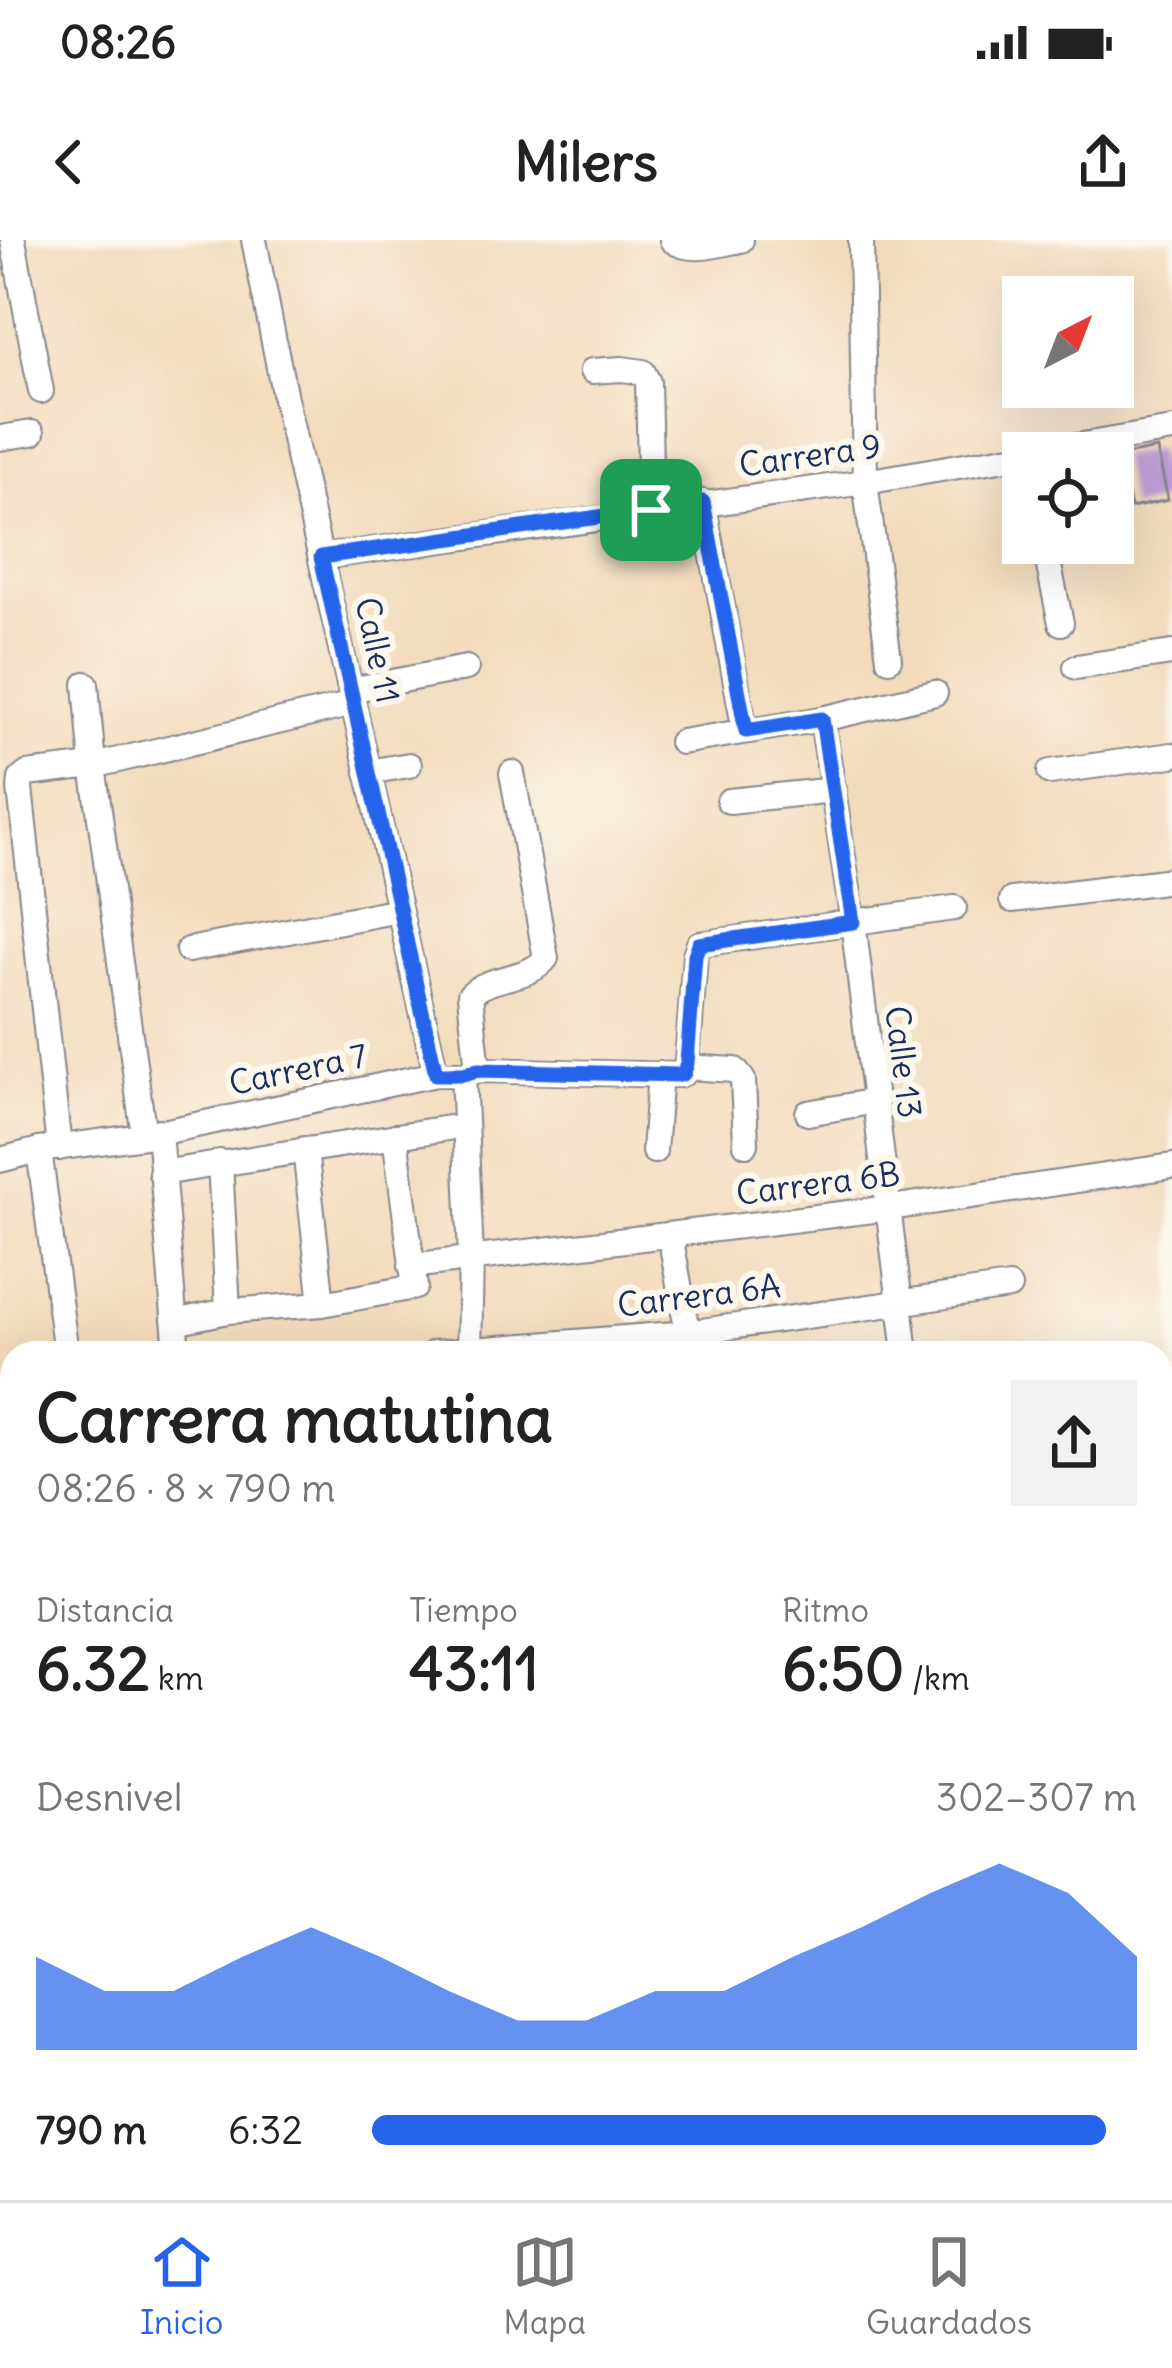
<!DOCTYPE html>
<html lang="es">
<head>
<meta charset="utf-8">
<style>
  body { margin:0; font-family:Delius,sans-serif; background:#f2f2f2; color:#222; height:100vh; display:flex; flex-direction:column; font-size:45px; white-space:nowrap }
  * { box-sizing:border-box; margin:0 }
  p { font-size:39px; color:#767676 }
  .icon { flex:none; width:66px; height:66px; fill:none; stroke:currentColor; stroke-width:2; stroke-linecap:round; stroke-linejoin:round }
  .map { position:relative; flex:1; overflow:hidden }
  .side { position:absolute; left:0px; top:1101px; width:1173px; height:861px; display:flex; flex-direction:column; background:#fff; border-radius:36px 36px 0 0; box-shadow:0 12px 48px #0002 }
  .side>* { flex:none }
  .needle { width:78px; rotate:42deg }
  .fabs { position:absolute; left:1002px; top:36px; display:grid; gap:24px }
  .fabs a { display:grid; place-items:center; width:132px; height:132px; border-radius:0px; background:#fff; box-shadow:0 12px 48px #0002; font-size:60px }
  .pin { position:absolute; display:grid; place-items:center; width:102px; height:102px; color:#fff; margin:-51px; border-radius:24px; box-shadow:0 6px 18px #0006 }
  .round { display:grid; place-items:center; flex:none; width:126px; height:126px; border-radius:0px; background:#f2f2f2 }
  .summary { display:flex; align-items:center; justify-content:space-between; height:204px; padding:0 36px }
  h1 { font-size:66px; font-weight:700; line-height:90px }
  .metrics { display:grid; grid-template-columns:repeat(3,1fr); gap:18px; height:204px; padding:12px 36px }
  .metrics div { display:grid; align-content:center }
  .metrics b { font-size:60px; font-weight:700 }
  .metrics small { font-size:33px; font-weight:400 }
  .metrics p { font-size:33px }
  .chart { height:336px; padding:24px 36px }
  .chart p { display:flex; justify-content:space-between }
  .chart svg { width:100%; height:216px; margin-top:12px; fill:#2563eb; opacity:.7 }
  ul { padding:0 36px; list-style:none; font-size:39px }
  li { display:grid; grid-template-columns:192px 144px 1fr; align-items:center; height:90px }
  li i { height:30px; border-radius:15px; background:#2563eb }
  .status { display:flex; justify-content:space-between; align-items:center; height:84px; padding:0 60px; background:#fff; direction:ltr }
  .status svg { height:33px; fill:currentColor }
  header { display:flex; justify-content:space-between; align-items:center; height:156px; padding:0 36px; background:#fff; font-size:54px; font-weight:700 }
  .menu { display:flex; justify-content:space-around; align-items:center; height:168px; border-top:3px solid #e0e0e0; background:#fff; font-size:33px; color:#767676 }
  .menu a { display:grid; justify-items:center; gap:6px }
  .menu .selected { color:#2563eb }
  .map>svg:first-child { display:block }
</style>
</head>
<body>
<div class="status"><b>08:26</b><svg viewBox="0 0 49 12"><path d="M0 12V9h3v3zM5 12V6h3v6zM10 12V3h3v9zM15 12V0h3v12zM26 1h20v11H26zM47 4h2v5h-2z"/></svg></div>
<header><svg class="icon" aria-label="back" viewBox="0 0 24 24"><path d="M15 5l-7 7 7 7"/></svg>Milers<svg class="icon" aria-label="share" viewBox="0 0 24 24"><path d="M12 15V3M7 8l5-5 5 5M5 13v7h14v-7"/></svg></header>
<div class="map">
<svg width="1172" height="1960" viewBox="0 0 1172 1960">
  <rect width="100%" height="100%" fill="#fbf7ec"/>
  <filter id="ink" filterUnits="userSpaceOnUse"><feTurbulence type="fractalNoise" baseFrequency=".00833" numOctaves="2"/><feDisplacementMap in="SourceGraphic" scale="24" xChannelSelector="R" yChannelSelector="G"/><feConvolveMatrix kernelMatrix="1 2 1 2 8 2 1 2 1" color-interpolation-filters="sRGB"/></filter>
  <filter id="wash" filterUnits="userSpaceOnUse"><feTurbulence type="fractalNoise" baseFrequency=".004" numOctaves="4" result="noise"/><feDisplacementMap in="SourceGraphic" scale="48" xChannelSelector="R" yChannelSelector="G"/><feGaussianBlur stdDeviation="2.7" result="paint"/><feColorMatrix in="noise" values="0 0 0 0 0 0 0 0 0 0 0 0 0 0 0 0 0 1.4 0 .05"/><feComposite in="paint" operator="in"/></filter>
  <g filter="url(#wash)">
    <rect width="100%" height="100%" fill="#f2dbbb"/>
    <g id="blocks">
      <!-- building -->
      <path fill="#b999d4" d="M1157 209 1168 260 1131 268 1120 216Z"/>
    </g>
  </g>
  <g filter="url(#ink)">
    <use href="#blocks" fill-opacity="0" stroke="#86858c" stroke-width="3"/>
    <g fill="none" stroke-linecap="round" stroke-linejoin="round">
      <defs>
        <g id="minor">
          <path d="M13 0 41 151"/>
          <path d="M254 0 285 158 436 834"/>
          <path d="M672 0C691 14 718 4 741 0"/>
          <path d="M861 0 865 242 889 419"/>
          <path d="M592 131 622 129 643 132 648 142 651 270"/>
          <path d="M0 198 32 193"/>
          <path d="M1035 213 1172 190"/>
          <path d="M703 262 745 491"/>
          <path d="M1044 303 1061 383"/>
          <path d="M321 317 865 242 1023 215"/>
          <path d="M1076 427 1172 413"/>
          <path d="M86 444 93 526 144 896"/>
          <path d="M350 450 466 428"/>
          <path d="M822 479 853 682 906 1113"/>
          <path d="M681 502 822 479 935 453"/>
          <path d="M368 532 409 525"/>
          <path d="M1050 532 1172 515"/>
          <path d="M729 561 834 550"/>
          <path d="M1012 660 1172 640"/>
          <path d="M188 710 399 670"/>
          <path d="M686 827 735 830 743 840 746 904"/>
          <path d="M478 830 470 755C491 734 529 741 546 718L512 533"/>
          <path d="M463 834 471 1018 469 1113"/>
          <path d="M808 873 876 861"/>
          <path d="M159 891 177 1113"/>
          <path d="M59 908 20 548 21 539 27 534 93 526 353 464"/>
          <path d="M305 909 322 1064"/>
          <path d="M39 910 64 1098"/>
          <path d="M654 911 660 834"/>
          <path d="M0 920 39 910 144 896 436 834H463L478 830 679 835 684 833 687 823 695 715 699 704 954 668"/>
          <path d="M220 922 228 1071"/>
          <path d="M161 933 448 888"/>
          <path d="M670 995 688 1093"/>
          <path d="M411 1026 890 968 1172 926"/>
          <path d="M174 1079 184 1080 228 1071 322 1064 415 1047 395 896"/>
          <path d="M434 1113 688 1093 1009 1047"/>
          <path d="M1161 1155 1172 1154"/>
          <path d="M0 1300 12 1299"/>
          <path d="M1161 1488 1172 1565"/>
          <path d="M1161 1606 1172 1605"/>
          <path d="M0 1766 12 1764"/>
          <path d="M1161 1917 1172 1914"/>
          <path d="M0 1928 12 1926"/>
          <path d="M87 1950 88 1960"/>
          <path d="M243 1950 244 1960"/>
          <path d="M815 1950 816 1960"/>
          <path d="M1081 1950 1083 1960"/>
          <path d="M959 1960 1019 1950"/>
        </g>
        <g id="major">
          <path d="M1161 1370 1172 1368"/>
          <path d="M0 1523 12 1521"/>
          <path d="M490 1950V1960"/>
        </g>
      </defs>
      <!-- minor casing -->
      <use href="#minor" stroke="#86858c" stroke-width="28"/>
      <!-- major casing -->
      <use href="#major" stroke="#86858c" stroke-width="34"/>
      <!-- minor -->
      <use href="#minor" stroke="#fff" stroke-width="24"/>
      <!-- major -->
      <use href="#major" stroke="#fff" stroke-width="30"/>
    </g>
  </g>
  <g fill="none" stroke-linecap="round" stroke-linejoin="round" filter="url(#ink)">
    <defs>
      <path id="route" d="M703 262 746 491 822 479 853 682 699 704 695 715 687 823 684 833 680 835 478 830 463 834H436L321 317Z"/>
    </defs>
    <!-- route casing -->
    <use href="#route" stroke="#fff" stroke-width="24"/>
    <!-- route -->
    <use href="#route" stroke="#2563eb" stroke-width="15"/>
  </g>
  <g text-anchor="middle" stroke-width="12" stroke-linejoin="round" paint-order="stroke">
    <!-- street labels -->
    <g font-size="33" fill="#1b2f5e" stroke="#fbf7ec">
      <text transform="translate(810 215) rotate(-8)" y="12">Carrera 9</text>
      <text transform="translate(378 410) rotate(78)" y="12">Calle 11</text>
      <text transform="translate(904 822) rotate(83)" y="12">Calle 13</text>
      <text transform="translate(298 829) rotate(-12)" y="12">Carrera 7</text>
      <text transform="translate(818 943) rotate(-7)" y="12">Carrera 6B</text>
      <text transform="translate(699 1055) rotate(-7)" y="12">Carrera 6A</text>
    </g>
  </g>
</svg>
<div class="fabs">
<a><svg class="needle" viewBox="-14 -14 28 28"><path d="M0-13l5 13h-10z" fill="#e53935"/><path d="M0 13l5-13h-10z" fill="#767676"/></svg></a>
<a><svg class="icon" aria-label="locate" viewBox="0 0 24 24"><circle cx="12" cy="12" r="6"/><path d="M12 2v4M12 18v4M2 12h4M18 12h4"/></svg></a>
</div>
<div class="pin" style="left:651px;top:270px;background:#1e9e55"><svg class="icon" aria-label="arrive" viewBox="0 0 24 24"><path d="M6 21V4h12l-3 4 3 4H6"/></svg></div>
<section class="side">
<div class="summary"><div><h1>Carrera matutina</h1><p>08:26 · 8 × 790 m</p></div><a class="round"><svg class="icon" aria-label="share" viewBox="0 0 24 24"><path d="M12 15V3M7 8l5-5 5 5M5 13v7h14v-7"/></svg></a></div>
<div class="metrics">
<div><p>Distancia</p><b>6.32<small> km</small></b></div>
<div><p>Tiempo</p><b>43:11</b></div>
<div><p>Ritmo</p><b>6:50<small> /km</small></b></div>
</div>
<div class="chart"><p><span>Desnivel</span>302–307 m</p>
<svg viewBox="0 0 160 44" preserveAspectRatio="none"><path d="M0 44V25L10 32L20 32L30 25L40 19L50 25L60 32L70 38L80 38L90 32L100 32L110 25L120 19L130 12L140 6L150 12L160 25V44z"/></svg>
</div>
<ul>
<li><b>790 m</b>6:32<i style="width:96%"></i></li>
</ul>
</section>
</div>
<nav class="menu">
<a class="selected"><svg class="icon" aria-label="home" viewBox="0 0 24 24"><path d="M3 11l9-7 9 7M6 9v11h12V9"/></svg>Inicio</a>
<a><svg class="icon" aria-label="map" viewBox="0 0 24 24"><path d="M3 6l6-2 6 2 6-2v14l-6 2-6-2-6 2zM9 4v14M15 6v14"/></svg>Mapa</a>
<a><svg class="icon" aria-label="saved" viewBox="0 0 24 24"><path d="M7 4h10v16l-5-4-5 4z"/></svg>Guardados</a>
</nav>
</body>
</html>
